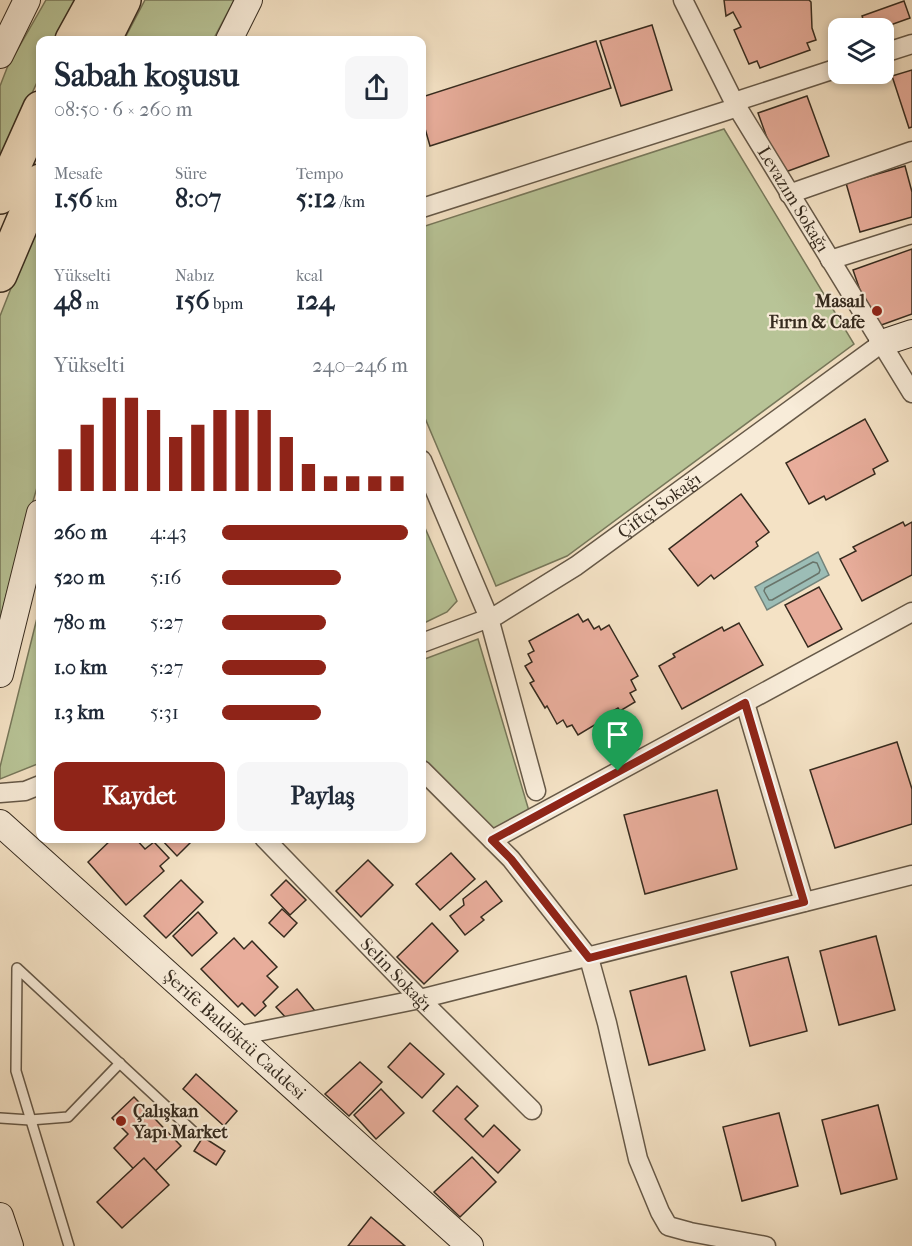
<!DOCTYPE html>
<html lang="tr">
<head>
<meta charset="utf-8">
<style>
  body { margin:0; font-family:"IM FELL French Canon",serif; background:#f6f6f7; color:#1f2937; height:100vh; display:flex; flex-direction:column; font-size:22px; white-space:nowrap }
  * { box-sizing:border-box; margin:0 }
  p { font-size:20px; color:#747a83 }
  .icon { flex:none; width:33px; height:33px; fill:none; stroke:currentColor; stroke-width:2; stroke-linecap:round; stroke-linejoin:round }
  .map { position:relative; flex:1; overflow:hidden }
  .side { position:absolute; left:36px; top:36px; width:390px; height:807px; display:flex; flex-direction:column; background:#fff; border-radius:12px; box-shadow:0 3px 9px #0003 }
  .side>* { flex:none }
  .tools { position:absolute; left:828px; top:18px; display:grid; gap:12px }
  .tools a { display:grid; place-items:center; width:66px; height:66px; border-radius:12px; background:#fff; box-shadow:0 3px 9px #0003; font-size:30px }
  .pin { position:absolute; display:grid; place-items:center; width:51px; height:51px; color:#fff; margin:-62px -26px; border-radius:50% 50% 50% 0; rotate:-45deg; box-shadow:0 0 6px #0007 }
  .pin .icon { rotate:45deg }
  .round { display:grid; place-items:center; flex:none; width:63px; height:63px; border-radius:12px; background:#f6f6f7 }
  .headline { display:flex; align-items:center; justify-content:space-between; height:102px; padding:0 18px }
  h1 { font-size:33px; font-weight:700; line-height:45px }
  .metrics { display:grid; grid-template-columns:repeat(3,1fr); gap:9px; height:102px; padding:6px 18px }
  .metrics div { display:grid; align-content:center }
  .metrics b { font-size:26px; font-weight:700 }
  .metrics small { font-size:16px; font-weight:400 }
  .metrics p { font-size:16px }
  .chart { height:168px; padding:12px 18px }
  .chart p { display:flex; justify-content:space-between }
  .chart svg { width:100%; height:108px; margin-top:6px; stroke:#8f2418; stroke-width:6 }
  .cta { display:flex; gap:12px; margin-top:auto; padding:12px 18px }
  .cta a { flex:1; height:69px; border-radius:12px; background:#8f2418; color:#fff; font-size:24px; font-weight:700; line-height:69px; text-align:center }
  .cta a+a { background:#f6f6f7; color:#1f2937 }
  ul { padding:0 18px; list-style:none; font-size:20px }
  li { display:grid; grid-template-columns:96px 72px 1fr; align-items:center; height:45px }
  li i { height:15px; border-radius:8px; background:#8f2418 }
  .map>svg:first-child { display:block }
</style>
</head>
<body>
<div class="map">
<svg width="912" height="1246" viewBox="0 0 912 1246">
  <rect width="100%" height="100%" fill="#f4e2c5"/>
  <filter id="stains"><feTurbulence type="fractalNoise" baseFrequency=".00333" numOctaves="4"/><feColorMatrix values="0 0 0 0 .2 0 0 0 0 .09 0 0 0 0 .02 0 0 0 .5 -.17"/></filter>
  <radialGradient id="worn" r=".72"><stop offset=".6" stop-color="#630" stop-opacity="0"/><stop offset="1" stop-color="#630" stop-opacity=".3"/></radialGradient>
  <!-- green -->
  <g fill="#b8c497" stroke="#77785b" stroke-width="1.5">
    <path d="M46 0H78L58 40H40V76L0 161V86L7 68Z"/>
    <path d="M145 0H234L213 40H124Z"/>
    <path d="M724 129 854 344 567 556 496 586 422 411V227Z"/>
    <path d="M40 215V477L7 592 0 621V316Z"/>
    <path d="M422 521 457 601 447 612 422 624Z"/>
    <path d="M40 606V763L0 779V767Z"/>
    <path d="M478 639 529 811 494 832 422 760V660Z"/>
  </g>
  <!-- water -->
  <path fill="#9cbdb6" stroke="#73837a" stroke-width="1.5" d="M818 552 829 575 767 610 755 587Z"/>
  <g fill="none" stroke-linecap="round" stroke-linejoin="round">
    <!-- shore -->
    <path stroke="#69746a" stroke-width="1.5" d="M813 562 817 563 820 570 819 573 772 600H769L764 591 765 588Z"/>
  </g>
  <!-- building -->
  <g fill="#e8ad9b" stroke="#362b1f" stroke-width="1.5">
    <path d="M724 0H809L811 2 812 28 816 40 807 43 810 50 760 68 757 61 749 64 734 30 741 27 733 12 726 16Z"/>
    <path d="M904 1 910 18 882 28H866L862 16Z"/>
    <path d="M652 25 672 90 621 106 600 41Z"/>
    <path d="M596 41 611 88 430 146 422 118V97Z"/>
    <path d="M912 70V127L909 128 892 76Z"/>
    <path d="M807 96 829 156 780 174 758 113Z"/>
    <path d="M905 166 912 192V217L860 232 846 183Z"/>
    <path d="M912 249V314L873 328 853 270Z"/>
    <path d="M865 419 888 461 873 469 875 474 826 500 824 496 809 504 786 463Z"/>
    <path d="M741 494 769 532 756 542 758 546 714 579 711 575 698 586 669 549Z"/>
    <path d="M903 522 905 526 912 522V575L862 601 840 559 856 551 853 547Z"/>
    <path d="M819 587 842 629 808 647 785 605Z"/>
    <path d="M578 614 583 622 588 619 594 629 599 626 601 630 609 625 638 676 631 680 636 690 630 693 635 702 620 711 618 708 602 717 603 720 578 735 572 725 567 727 563 720 557 724 547 706 545 708 530 683 534 681 525 666 532 662 528 654 534 651 529 641Z"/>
    <path d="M739 623 763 665 682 709 659 666 675 657 673 654 722 627 724 631Z"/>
    <path d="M897 742 912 789V824L835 848 810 770Z"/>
    <path d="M717 790 737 869 645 894 624 815Z"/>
    <path d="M113 838H135L145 849 154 842 169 858 160 866 164 871 126 905 88 862Z"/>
    <path d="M160 838H195L177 856Z"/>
    <path d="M451 853 475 879 440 910 416 884Z"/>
    <path d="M368 860 393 885 361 917 336 891Z"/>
    <path d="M181 880 203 902 166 938 144 916Z"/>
    <path d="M286 880 306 900 290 915 271 895Z"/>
    <path d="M486 881 502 901 481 917 484 920 465 935 450 916 464 905 463 899Z"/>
    <path d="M282 909 297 923 284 937 269 923Z"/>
    <path d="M198 912 217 933 192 956 173 936Z"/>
    <path d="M432 923 458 951 424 984 397 957Z"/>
    <path d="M876 936 895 1010 839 1025 820 951Z"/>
    <path d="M234 938 244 949 252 941 277 967 267 976 278 987 263 1002 266 1006 255 1016 242 1003 238 1007 201 969Z"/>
    <path d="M788 957 807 1031 750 1046 731 972Z"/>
    <path d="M686 976 705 1050 649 1065 630 991Z"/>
    <path d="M297 989 316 1012 288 1020 276 1007Z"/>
    <path d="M410 1043 444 1074 422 1098 388 1067Z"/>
    <path d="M360 1062 382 1082 349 1116 325 1094Z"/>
    <path d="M196 1074 237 1111 224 1126 183 1089Z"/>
    <path d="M457 1086 478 1106 465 1119 483 1137 494 1125 520 1150 498 1173 433 1111Z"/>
    <path d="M381 1089 404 1113 376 1139 354 1115Z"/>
    <path d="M134 1097 181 1146 145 1181 114 1148 128 1134 112 1118Z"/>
    <path d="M878 1105 897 1179 841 1194 822 1120Z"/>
    <path d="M779 1113 798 1186 742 1201 723 1127Z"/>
    <path d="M203 1137 225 1151 216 1165 194 1151Z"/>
    <path d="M472 1157 496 1182 460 1217 434 1192Z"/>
    <path d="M144 1158 169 1185 122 1228 97 1202Z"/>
    <path d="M371 1217 405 1246H348Z"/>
  </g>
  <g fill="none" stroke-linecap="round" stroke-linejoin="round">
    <defs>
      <g id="lane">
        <path d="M0 1118 30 1120 68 1117 120 1063"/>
        <path d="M69 1246 16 1071 17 968 196 1134"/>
      </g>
      <g id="street">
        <path id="s1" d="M683 0 734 102 912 393"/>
        <path d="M884 53 912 44"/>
        <path d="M734 102 838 68"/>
        <path d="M789 194 912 151"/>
        <path d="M422 208 735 108"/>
        <path d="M830 260 912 234"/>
        <path d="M422 460 489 618 536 791"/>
        <path id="s2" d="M422 643 497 615 576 566 882 343"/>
        <path d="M745 703 804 902"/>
        <path d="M422 770 511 859 589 958 607 1023 638 1159 660 1212 668 1226 690 1232 766 1246"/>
        <path d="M0 793 25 791 40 785"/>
        <path id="s3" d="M264 838 420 999 532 1110"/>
        <path d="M492 840 912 612"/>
        <path d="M237 1036 420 999 912 875"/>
      </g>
      <g id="secondary">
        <path d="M229 40 249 0"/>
        <path d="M0 55 27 0"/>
        <path d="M882 343 912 333"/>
        <path d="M0 674 40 513"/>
        <path id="s4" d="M0 823 470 1246"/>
        <path d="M0 1216 10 1246"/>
      </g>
      <g id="highway">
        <path d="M72 40 94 0"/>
        <path d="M104 40 124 0"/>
        <path d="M0 197 40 108"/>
        <path d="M0 275 40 181"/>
      </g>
    </defs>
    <!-- lane casing -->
    <use href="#lane" stroke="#665948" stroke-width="12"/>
    <!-- street casing -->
    <use href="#street" stroke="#665948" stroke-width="21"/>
    <!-- secondary casing -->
    <use href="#secondary" stroke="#362b1f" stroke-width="28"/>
    <!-- highway casing -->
    <use href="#highway" stroke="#362b1f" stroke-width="36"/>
    <!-- lane -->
    <use href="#lane" stroke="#f8ecd9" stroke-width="9"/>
    <!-- street -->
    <use href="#street" stroke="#f8ecd9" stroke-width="18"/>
    <!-- secondary -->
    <use href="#secondary" stroke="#f8ecd9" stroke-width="26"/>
    <!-- highway -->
    <use href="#highway" stroke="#f4e2c5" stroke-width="33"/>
  </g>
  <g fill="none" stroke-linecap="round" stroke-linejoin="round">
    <defs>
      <path id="route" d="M745 703 804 902 589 958 511 859 492 840Z"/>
    </defs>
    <!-- route casing -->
    <use href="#route" stroke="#fff" stroke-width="12"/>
    <!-- route -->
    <use href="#route" stroke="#8f2418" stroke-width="8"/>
  </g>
  <!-- markers -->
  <g fill="#8f2418" stroke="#f8ecd9" stroke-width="2">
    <circle cx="877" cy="311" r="6"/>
    <circle cx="121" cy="1121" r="6"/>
  </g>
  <g text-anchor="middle" stroke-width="4.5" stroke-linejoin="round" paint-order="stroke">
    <!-- street labels -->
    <g font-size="18" fill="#362b1f" stroke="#f8ecd9">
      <text dy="6" stroke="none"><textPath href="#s1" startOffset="228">Levazım Sokağı</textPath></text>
      <text dy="6" stroke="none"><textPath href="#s2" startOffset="276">Çiftçi Sokağı</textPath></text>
      <text dy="6" stroke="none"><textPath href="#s3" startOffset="190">Selin Sokağı</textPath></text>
      <text dy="6" stroke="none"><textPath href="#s4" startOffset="316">Şerife Baldöktü Caddesi</textPath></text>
    </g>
    <!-- poi labels -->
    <g font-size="18" font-weight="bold" fill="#362b1f" stroke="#f8ecd9" text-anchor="end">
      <text x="865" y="307">Masaıl<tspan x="865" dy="21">Fırın &amp; Cafe</tspan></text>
      <text x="133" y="1117" text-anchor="start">Çalışkan<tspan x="133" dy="21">Yapı Market</tspan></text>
    </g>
  </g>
  <rect width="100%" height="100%" filter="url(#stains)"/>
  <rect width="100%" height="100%" fill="url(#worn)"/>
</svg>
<div class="tools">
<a><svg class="icon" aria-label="layers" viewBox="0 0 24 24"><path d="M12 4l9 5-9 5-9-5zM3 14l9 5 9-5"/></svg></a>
</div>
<div class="pin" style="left:618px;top:771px;background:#1e9e55"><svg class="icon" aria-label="arrive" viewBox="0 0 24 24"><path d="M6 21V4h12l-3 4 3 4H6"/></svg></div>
<section class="side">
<div class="headline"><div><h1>Sabah koşusu</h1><p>08:50 · 6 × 260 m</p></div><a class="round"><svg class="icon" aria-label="share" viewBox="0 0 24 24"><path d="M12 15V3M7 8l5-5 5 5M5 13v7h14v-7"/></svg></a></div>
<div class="metrics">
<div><p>Mesafe</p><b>1.56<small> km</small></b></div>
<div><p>Süre</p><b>8:07</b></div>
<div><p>Tempo</p><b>5:12<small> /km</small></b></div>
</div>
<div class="metrics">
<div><p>Yükselti</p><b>48<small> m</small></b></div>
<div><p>Nabız</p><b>156<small> bpm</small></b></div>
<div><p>kcal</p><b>124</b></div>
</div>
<div class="chart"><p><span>Yükselti</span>240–246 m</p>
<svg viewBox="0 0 160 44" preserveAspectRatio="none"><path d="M5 44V27M15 44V17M25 44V6M35 44V6M45 44V11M55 44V22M65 44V17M75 44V11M85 44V11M95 44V11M105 44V22M115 44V33M125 44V38M135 44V38M145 44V38M155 44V38"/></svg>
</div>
<ul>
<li><b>260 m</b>4:43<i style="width:100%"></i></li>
<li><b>520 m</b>5:16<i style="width:64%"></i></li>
<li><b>780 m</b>5:27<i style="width:56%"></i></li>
<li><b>1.0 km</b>5:27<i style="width:56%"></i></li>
<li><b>1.3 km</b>5:31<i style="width:53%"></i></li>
</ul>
<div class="cta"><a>Kaydet</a><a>Paylaş</a></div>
</section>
</div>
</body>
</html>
